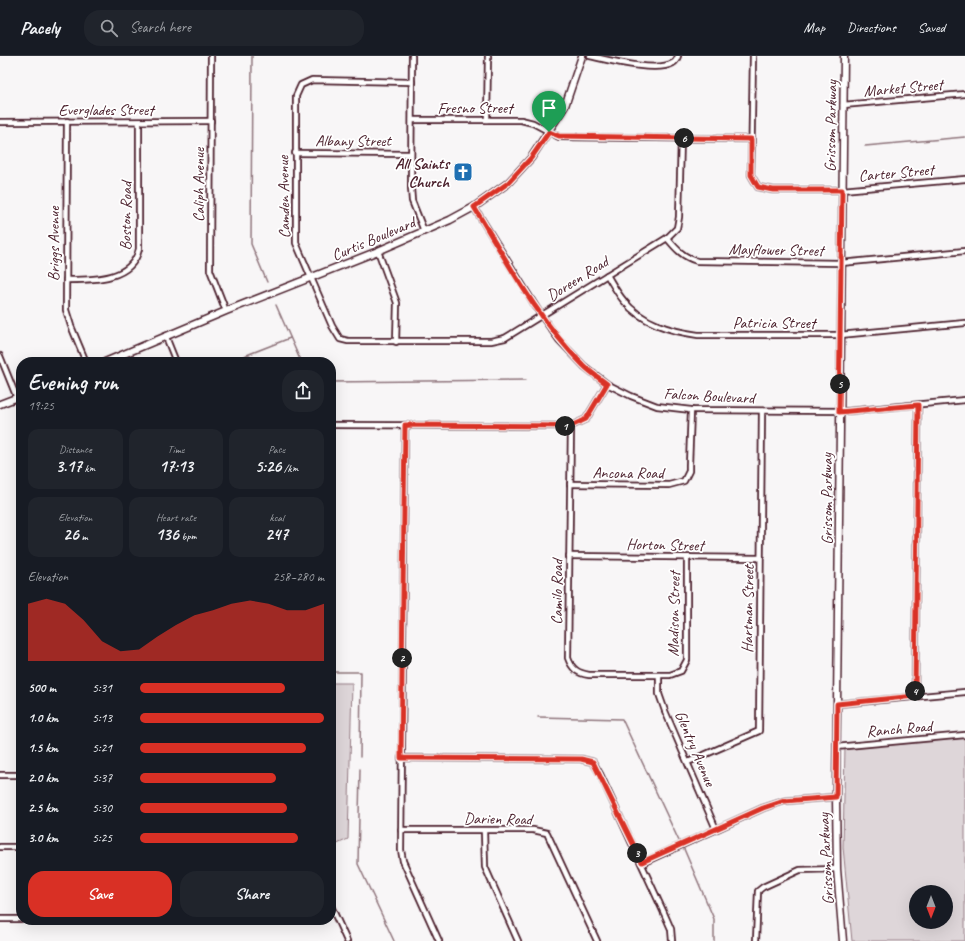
<!DOCTYPE html>
<html lang="en">
<head>
<meta charset="utf-8">
<style>
  body { margin:0; font-family:Caveat,sans-serif; background:#20242c; color:#f1f3f6; height:100vh; display:flex; flex-direction:column; font-size:15px; white-space:nowrap }
  * { box-sizing:border-box; margin:0 }
  p { font-size:13px; color:#9ea1a6 }
  .icon { flex:none; width:22px; height:22px; fill:none; stroke:currentColor; stroke-width:2; stroke-linecap:round; stroke-linejoin:round }
  .map { position:relative; flex:1; overflow:hidden }
  .details { position:absolute; left:16px; top:301px; width:320px; height:568px; display:flex; flex-direction:column; background:#171b24; border-radius:16px; box-shadow:0 4px 16px #0002 }
  .details>* { flex:none }
  .needle { width:26px; rotate:180deg }
  .fabs { position:absolute; left:909px; top:829px; display:grid; gap:8px }
  .fabs a { display:grid; place-items:center; width:44px; height:44px; border-radius:50%; background:#171b24; box-shadow:0 4px 16px #0002; font-size:20px }
  .pin { position:absolute; display:grid; place-items:center; width:34px; height:34px; color:#fff; margin:-41px -17px; border-radius:50% 50% 50% 0; rotate:-45deg; box-shadow:0 0 4px #0007 }
  .pin .icon { rotate:45deg }
  .km { position:absolute; width:20px; height:20px; margin:-10px; border-radius:50%; background:#222; color:#fff; font-size:11px; line-height:20px; text-align:center }
  .round { display:grid; place-items:center; flex:none; width:42px; height:42px; border-radius:16px; background:#20242c }
  .summary { display:flex; align-items:center; justify-content:space-between; height:68px; padding:0 12px }
  h1 { font-size:22px; font-weight:800; line-height:30px }
  .stats { display:grid; grid-template-columns:repeat(3,1fr); gap:6px; height:68px; padding:4px 12px }
  .stats div { display:grid; align-content:center; border-radius:10px; background:#20242c; text-align:center }
  .stats b { font-size:17px; font-weight:800 }
  .stats small { font-size:11px; font-weight:400 }
  .stats p { font-size:11px }
  .chart { height:112px; padding:8px 12px }
  .chart p { display:flex; justify-content:space-between }
  .chart svg { width:100%; height:72px; margin-top:4px; fill:#d93025; opacity:.7 }
  .cta { display:flex; gap:8px; margin-top:auto; padding:8px 12px }
  .cta a { flex:1; height:46px; border-radius:16px; background:#d93025; color:#fff; font-size:16px; font-weight:800; line-height:46px; text-align:center }
  .cta a+a { background:#20242c; color:#f1f3f6 }
  ul { padding:0 12px; list-style:none; font-size:13px }
  li { display:grid; grid-template-columns:64px 48px 1fr; align-items:center; height:30px }
  li i { height:10px; border-radius:5px; background:#d93025 }
  header { display:flex; align-items:center; gap:24px; box-sizing:border-box; height:56px; padding:0 20px; background:#171b24; border-bottom:1px solid #363941 }
  header strong { font-size:19px }
  nav { display:flex; gap:22px; margin-inline-start:auto; font-size:14px }
  .search { width:280px; height:36px; background:#20242c; display:flex; align-items:center; gap:10px; box-sizing:border-box; padding:0 14px; border-radius:16px; color:#9ea1a6; font-size:15px }
  .map>svg:first-child { display:block }
</style>
</head>
<body>
<header>
<strong>Pacely</strong>
<div class="search"><svg class="icon" aria-label="search" viewBox="0 0 24 24"><circle cx="10" cy="10" r="6"/><path d="M15 15l6 6"/></svg>Search here</div>
<nav><a>Map</a><a>Directions</a><a>Saved</a></nav>
</header>
<div class="map">
<svg width="965" height="885" viewBox="0 0 965 885">
  <rect width="100%" height="100%" fill="#f8f6f7"/>
  <filter id="ink" filterUnits="userSpaceOnUse"><feTurbulence type="fractalNoise" baseFrequency=".025" numOctaves="2"/><feDisplacementMap in="SourceGraphic" scale="8" xChannelSelector="R" yChannelSelector="G"/><feConvolveMatrix kernelMatrix="1 2 1 2 8 2 1 2 1" color-interpolation-filters="sRGB"/></filter>
  <g filter="url(#ink)">
    <!-- green -->
    <g fill="#ded6d9" stroke="#947a82" fill-rule="evenodd">
      <path d="M331 627H352L348 783 331 791Z"/>
      <path d="M965 682V885H852L843 791 845 691ZM916 836H946V866H916Z"/>
    </g>
    <g fill="none" stroke-linecap="round" stroke-linejoin="round">
      <!-- stream -->
      <g stroke="#8f747b" stroke-width="1.5">
        <path d="M252 0 251 188 267 226"/>
        <path d="M865 90 965 81"/>
        <path d="M276 249 301 306"/>
        <path d="M229 306 290 282"/>
        <path d="M331 326 526 324"/>
        <path d="M331 616H361L360 701"/>
        <path d="M538 661 622 663 679 785"/>
        <path d="M360 713 358 808 394 885"/>
        <path d="M684 793 714 863V885"/>
      </g>
      <defs>
        <g id="street">
          <path d="M211 0 210 214 226 255"/>
          <path d="M412 0 411 132 412 145 424 175"/>
          <path d="M590 0C608 4 657 17 673 7 675 6 677 3 678 0"/>
          <path d="M753 0 751 119 758 131 773 134H842L965 123"/>
          <path d="M412 26 312 24 301 29 296 40V187L332 270 340 283 348 285H491L505 282 667 182 677 172 679 161 681 82"/>
          <path d="M843 49 965 38"/>
          <path d="M412 64H521L533 67 559 81 751 83"/>
          <path d="M487 64 488 0"/>
          <path d="M67 65 66 254 71 270 86 306"/>
          <path d="M0 66 211 65"/>
          <path d="M295 97 410 98"/>
          <path d="M474 151 541 259 559 284 584 310 607 328 631 340 657 350 691 354 849 355 965 344"/>
          <path d="M667 182C676 193 683 201 697 205L841 207 965 195"/>
          <path d="M378 195 397 247 396 286"/>
          <path d="M607 219C612 227 617 237 624 245 642 267 670 275 698 279H840L965 267"/>
          <path d="M66 224C92 224 132 225 139 193V66"/>
          <path d="M166 281 176 306"/>
          <path d="M0 300 21 352"/>
          <path d="M331 369 571 370 586 363 607 328"/>
          <path d="M405 369 401 794 403 805 439 885"/>
          <path d="M571 370 568 602C572 613 577 617 589 619H670L681 615 687 604V502"/>
          <path d="M570 428 669 429 684 425 689 415V409L691 354"/>
          <path d="M569 500 760 502"/>
          <path d="M659 619V638L665 655 716 773"/>
          <path d="M915 641 918 349"/>
          <path d="M837 648 965 636"/>
          <path d="M836 691 965 679"/>
          <path d="M401 702 581 703 593 706 600 718 664 857 671 873 672 885"/>
          <path d="M688 706 759 675 762 355"/>
          <path d="M0 719H21"/>
          <path d="M401 774H533L547 777 597 885"/>
          <path d="M484 775 485 811 518 885"/>
          <path d="M0 791H21"/>
          <path d="M642 807 763 752 784 745 836 741"/>
          <path d="M331 850 347 885"/>
          <path d="M0 863H21"/>
          <path d="M756 885 758 835 763 831 800 814 837 813"/>
        </g>
        <g id="secondary">
          <path d="M105 306 226 255 378 195 450 164 474 151 508 127 531 102 565 50 582 0"/>
          <path d="M0 348 21 340"/>
          <path d="M843 885 837 813 836 741 844 0"/>
        </g>
      </defs>
      <!-- street casing -->
      <use href="#street" stroke="#4a1f2b" stroke-width="8"/>
      <!-- secondary casing -->
      <use href="#secondary" stroke="#4a1f2b" stroke-width="9"/>
      <!-- street -->
      <use href="#street" stroke="#fff" stroke-width="4.5"/>
      <!-- secondary -->
      <use href="#secondary" stroke="#fff" stroke-width="6"/>
    </g>
  </g>
  <g fill="none" stroke-linecap="round" stroke-linejoin="round" filter="url(#ink)">
    <defs>
      <path id="route" d="M549 76 559 80 751 83V119L758 131 773 134H842L839 356 918 349 915 640 837 648 836 741 784 745 763 752 642 806 593 706 581 703 401 702 405 369 571 370 586 363 607 328C599 322 590 316 583 309 538 264 507 205 474 151L508 127 531 102Z"/>
    </defs>
    <!-- route casing -->
    <use href="#route" stroke="#fff" stroke-width="8"/>
    <!-- route -->
    <use href="#route" stroke="#d93025" stroke-width="5"/>
  </g>
  <!-- icons -->
  <defs>
    <symbol id="church-square" viewBox="-11 -11 22 22"><rect x="-9" y="-9" width="18" height="18" rx="4" fill="#1f6fb2" stroke="#fff"/><path d="M-1.2-6h2.4v3.5h3.3v2.4h-3.3V6h-2.4V-.1h-3.3v-2.4h3.3Z" fill="#fff"/></symbol>
  </defs>
  <g fill-rule="evenodd">
    <use href="#church-square" x="452" y="105" width="22" height="22"/>
  </g>
  <g text-anchor="middle" stroke-width="3.5" stroke-linejoin="round" paint-order="stroke">
    <!-- street labels -->
    <g font-size="16" fill="#4a1f2b" stroke="#fff">
      <text transform="translate(903 31) rotate(-5)" y="6">Market Street</text>
      <text x="475" y="57">Fresno Street</text>
      <text x="106" y="59">Everglades Street</text>
      <text transform="translate(830 70) rotate(-89)" y="6">Grissom Parkway</text>
      <text x="353" y="90">Albany Street</text>
      <text transform="translate(896 116) rotate(-5)" y="6">Carter Street</text>
      <text transform="translate(198 129) rotate(-90)" y="6">Caliph Avenue</text>
      <text transform="translate(283 141) rotate(-91)" y="6">Camden Avenue</text>
      <text transform="translate(125 160) rotate(-89)" y="6">Boston Road</text>
      <text transform="translate(373 182) rotate(-23)" y="6">Curtis Boulevard</text>
      <text transform="translate(53 188) rotate(-90)" y="6">Briggs Avenue</text>
      <text transform="translate(776 193) rotate(1)" y="6">Mayflower Street</text>
      <text transform="translate(577 222) rotate(-32)" y="6">Doreen Road</text>
      <text x="774" y="272">Patricia Street</text>
      <text transform="translate(709 339) rotate(3)" y="6">Falcon Boulevard</text>
      <text x="628" y="422">Ancona Road</text>
      <text transform="translate(826 443) rotate(-90)" y="6">Grissom Parkway</text>
      <text transform="translate(665 488) rotate(1)" y="6">Horton Street</text>
      <text transform="translate(556 536) rotate(-90)" y="6">Camilo Road</text>
      <text transform="translate(747 553) rotate(-89)" y="6">Hartman Street</text>
      <text transform="translate(673 558) rotate(-89)" y="6">Madison Street</text>
      <text transform="translate(899 672) rotate(-5)" y="6">Ranch Road</text>
      <text transform="translate(696 692) rotate(67)" y="6">Glentry Avenue</text>
      <text transform="translate(498 762) rotate(1)" y="6">Darien Road</text>
      <text transform="translate(825 803) rotate(-93)" y="6">Grissom Parkway</text>
    </g>
    <!-- poi labels -->
    <g font-size="16" font-weight="bold" fill="#4a1f2b" stroke="#fff" text-anchor="end">
      <text x="449" y="113">All Saints<tspan x="449" dy="18">Church</tspan></text>
    </g>
  </g>
</svg>
<div class="fabs">
<a><svg class="needle" viewBox="-14 -14 28 28"><path d="M0-13l5 13h-10z" fill="#e53935"/><path d="M0 13l5-13h-10z" fill="#9ea1a6"/></svg></a>
</div>
<div class="pin" style="left:549px;top:76px;background:#1e9e55"><svg class="icon" aria-label="arrive" viewBox="0 0 24 24"><path d="M6 21V4h12l-3 4 3 4H6"/></svg></div>
<b class="km" style="left:565px;top:370px">1</b>
<b class="km" style="left:402px;top:602px">2</b>
<b class="km" style="left:637px;top:797px">3</b>
<b class="km" style="left:915px;top:635px">4</b>
<b class="km" style="left:840px;top:328px">5</b>
<b class="km" style="left:684px;top:82px">6</b>
<section class="details">
<div class="summary"><div><h1>Evening run</h1><p>19:25</p></div><a class="round"><svg class="icon" aria-label="share" viewBox="0 0 24 24"><path d="M12 15V3M7 8l5-5 5 5M5 13v7h14v-7"/></svg></a></div>
<div class="stats">
<div><p>Distance</p><b>3.17<small> km</small></b></div>
<div><p>Time</p><b>17:13</b></div>
<div><p>Pace</p><b>5:26<small> /km</small></b></div>
</div>
<div class="stats">
<div><p>Elevation</p><b>26<small> m</small></b></div>
<div><p>Heart rate</p><b>136<small> bpm</small></b></div>
<div><p>kcal</p><b>247</b></div>
</div>
<div class="chart"><p><span>Elevation</span>258–280 m</p>
<svg viewBox="0 0 160 44" preserveAspectRatio="none"><path d="M0 44V9L10 6L20 9L30 19L40 32L50 38L60 37L70 29L80 22L90 16L100 13L110 9L120 7L130 9L140 13L150 13L160 9V44z"/></svg>
</div>
<ul>
<li><b>500 m</b>5:31<i style="width:79%"></i></li>
<li><b>1.0 km</b>5:13<i style="width:100%"></i></li>
<li><b>1.5 km</b>5:21<i style="width:90%"></i></li>
<li><b>2.0 km</b>5:37<i style="width:74%"></i></li>
<li><b>2.5 km</b>5:30<i style="width:80%"></i></li>
<li><b>3.0 km</b>5:25<i style="width:86%"></i></li>
</ul>
<div class="cta"><a>Save</a><a>Share</a></div>
</section>
</div>
</body>
</html>
